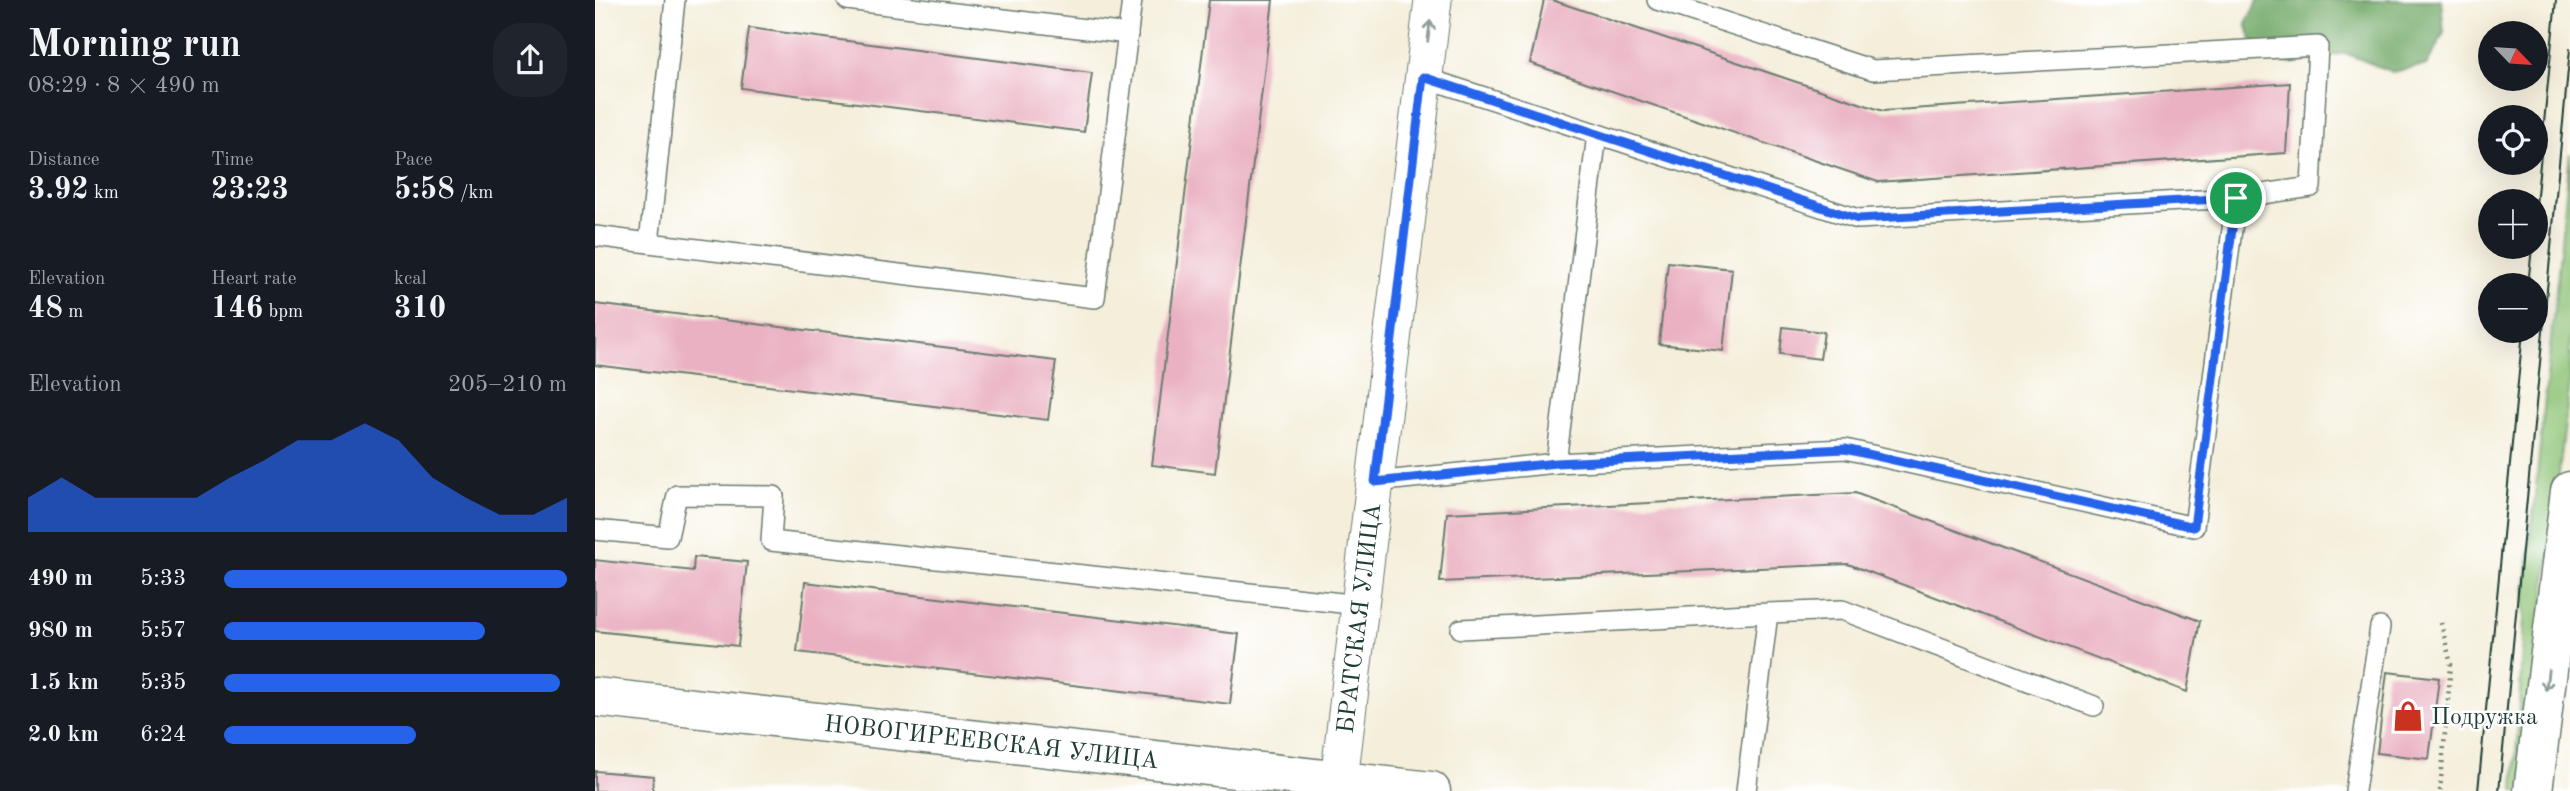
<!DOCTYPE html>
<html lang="en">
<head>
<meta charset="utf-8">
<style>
  body { margin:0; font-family:"Old Standard TT",serif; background:#20242c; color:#f1f3f6; height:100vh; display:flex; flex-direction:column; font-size:26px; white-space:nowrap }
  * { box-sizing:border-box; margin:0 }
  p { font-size:23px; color:#9ea1a6 }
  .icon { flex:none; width:38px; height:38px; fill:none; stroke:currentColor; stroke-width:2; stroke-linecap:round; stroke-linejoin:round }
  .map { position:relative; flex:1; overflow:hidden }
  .drawer { display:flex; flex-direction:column; background:#171b24; width:595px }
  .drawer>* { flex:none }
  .needle { width:46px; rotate:115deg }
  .controls { position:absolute; left:1883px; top:21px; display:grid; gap:14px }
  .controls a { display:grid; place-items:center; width:70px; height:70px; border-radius:50%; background:#171b24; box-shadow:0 7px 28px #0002; font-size:35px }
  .pin { position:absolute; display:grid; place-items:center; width:60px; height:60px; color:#fff; margin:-30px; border:4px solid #fff; border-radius:50%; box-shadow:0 2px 7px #0007 }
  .round { display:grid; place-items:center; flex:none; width:74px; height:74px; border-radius:28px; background:#20242c }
  .head { display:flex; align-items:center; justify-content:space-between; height:119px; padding:0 28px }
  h1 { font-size:38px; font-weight:800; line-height:52px }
  .metrics { display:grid; grid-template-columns:repeat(3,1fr); gap:10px; height:119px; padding:7px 28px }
  .metrics div { display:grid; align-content:center }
  .metrics b { font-size:30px; font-weight:800 }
  .metrics small { font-size:19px; font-weight:400 }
  .metrics p { font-size:19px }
  .chart { height:196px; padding:14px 28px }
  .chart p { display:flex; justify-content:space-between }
  .chart svg { width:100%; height:126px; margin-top:7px; fill:#2563eb; opacity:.7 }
  ul { padding:0 28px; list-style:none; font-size:23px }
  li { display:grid; grid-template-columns:112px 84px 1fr; align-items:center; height:52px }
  li i { height:18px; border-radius:9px; background:#2563eb }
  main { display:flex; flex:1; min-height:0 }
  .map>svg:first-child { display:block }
</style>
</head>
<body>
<main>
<section class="drawer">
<div class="head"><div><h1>Morning run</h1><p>08:29 · 8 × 490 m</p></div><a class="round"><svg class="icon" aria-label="share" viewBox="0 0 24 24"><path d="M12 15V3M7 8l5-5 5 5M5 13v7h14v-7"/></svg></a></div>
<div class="metrics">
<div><p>Distance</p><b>3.92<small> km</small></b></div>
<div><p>Time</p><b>23:23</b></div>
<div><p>Pace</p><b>5:58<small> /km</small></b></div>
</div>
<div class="metrics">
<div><p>Elevation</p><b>48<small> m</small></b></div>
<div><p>Heart rate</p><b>146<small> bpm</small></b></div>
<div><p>kcal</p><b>310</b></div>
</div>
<div class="chart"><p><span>Elevation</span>205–210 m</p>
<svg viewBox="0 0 160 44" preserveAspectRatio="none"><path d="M0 44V32L10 25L20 32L30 32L40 32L50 32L60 25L70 19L80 12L90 12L100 6L110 12L120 25L130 32L140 38L150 38L160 32V44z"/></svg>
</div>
<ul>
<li><b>490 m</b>5:33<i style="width:100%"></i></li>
<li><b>980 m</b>5:57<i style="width:76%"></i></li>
<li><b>1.5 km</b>5:35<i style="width:98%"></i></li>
<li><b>2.0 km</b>6:24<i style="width:56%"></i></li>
</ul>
</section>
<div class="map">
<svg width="1975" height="791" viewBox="0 0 1975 791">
  <rect width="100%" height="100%" fill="#fff"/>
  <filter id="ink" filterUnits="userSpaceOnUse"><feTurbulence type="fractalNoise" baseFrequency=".0143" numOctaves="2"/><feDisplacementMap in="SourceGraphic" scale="14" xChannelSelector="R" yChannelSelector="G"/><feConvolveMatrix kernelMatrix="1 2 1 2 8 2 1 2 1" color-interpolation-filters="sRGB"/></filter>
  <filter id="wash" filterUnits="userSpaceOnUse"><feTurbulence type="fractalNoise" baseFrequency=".00686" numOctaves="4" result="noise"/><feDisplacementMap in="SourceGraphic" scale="28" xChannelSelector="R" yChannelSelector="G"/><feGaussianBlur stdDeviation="1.57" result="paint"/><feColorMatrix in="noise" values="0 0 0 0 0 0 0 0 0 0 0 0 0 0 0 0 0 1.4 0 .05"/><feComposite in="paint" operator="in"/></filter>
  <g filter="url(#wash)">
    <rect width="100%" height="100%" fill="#f4eeda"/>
    <!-- green -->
    <path fill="#8ec376" stroke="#568055" stroke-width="2" d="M1975 153V382L1926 791H1919L1931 584Z"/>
    <!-- forest -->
    <path fill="#72a967" stroke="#48734e" stroke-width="2" d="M1663 0H1846L1849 33 1832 65 1797 72 1750 53 1698 63 1681 61 1656 39 1651 23Z"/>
    <g id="blocks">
      <!-- building -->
      <g fill="#eab1c2">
        <path d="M614 0H678L620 473 557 465Z"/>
        <path d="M949 0H957L1288 111 1695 83 1691 153 1283 182 935 63Z"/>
        <path d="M154 28 497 73 489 132 146 88Z"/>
        <path d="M1073 262 1137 269 1128 351 1064 344Z"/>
        <path d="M0 304 461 361 453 420 0 365Z"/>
        <path d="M1188 327 1229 332 1225 359 1185 354Z"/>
        <path d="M1260 493 1605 621 1592 692 1253 564 845 582 852 513Z"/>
        <path d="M99 557 152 562 143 646 0 631V560L98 571Z"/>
        <path d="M210 582 644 634 635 704 202 652Z"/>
        <path d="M1792 672 1844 678 1834 759 1782 753Z"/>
        <path d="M0 771 59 776 57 791H0Z"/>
      </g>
    </g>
  </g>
  <g filter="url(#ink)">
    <use href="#blocks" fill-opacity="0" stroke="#6a7b6e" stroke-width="2"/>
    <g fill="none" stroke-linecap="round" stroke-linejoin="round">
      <defs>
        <g id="lane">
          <path d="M80 0 54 243 500 298 537 0"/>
          <path d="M252 0 533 34"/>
          <path d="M828 77 1263 219 1641 198 1716 187 1723 46 1278 70 1062 0"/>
          <path d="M0 236 54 243"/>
          <path d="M961 463 1002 134"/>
          <path d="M780 482 961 463 1250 449 1599 527 1641 198"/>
          <path d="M0 530 73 537 82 495 179 496 176 541 765 605"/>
          <path d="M866 629 1173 613"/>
          <path d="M1151 791 1173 613 1247 610 1499 706"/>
          <path d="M1760 791 1785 627"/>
        </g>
        <g id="street">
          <path id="s1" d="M744 780 838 0"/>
        </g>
        <g id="secondary">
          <path id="s2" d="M0 697 836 791"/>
          <path d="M1938 791 1975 491"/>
        </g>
      </defs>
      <!-- lane casing -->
      <use href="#lane" stroke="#6a7b6e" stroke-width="22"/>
      <!-- street casing -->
      <use href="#street" stroke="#6a7b6e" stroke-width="39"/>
      <!-- secondary casing -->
      <use href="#secondary" stroke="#6a7b6e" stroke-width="41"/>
      <!-- path -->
      <path stroke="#6a7b6e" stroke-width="4.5" stroke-dasharray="2 5" stroke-linecap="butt" d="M1845 791 1856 664 1846 623"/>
      <!-- lane -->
      <use href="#lane" stroke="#fff" stroke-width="19"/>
      <!-- street -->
      <use href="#street" stroke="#fff" stroke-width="37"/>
      <!-- secondary -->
      <use href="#secondary" stroke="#fff" stroke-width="38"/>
      <!-- tram -->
      <g stroke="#1f3d34" stroke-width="2">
        <path d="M1941 205 1961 0"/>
        <path d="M1933 285 1937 247"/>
        <path d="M1883 791 1928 331"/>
        <path d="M1904 791 1975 49"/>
      </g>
    </g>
    <!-- one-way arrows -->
    <defs><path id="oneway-shaft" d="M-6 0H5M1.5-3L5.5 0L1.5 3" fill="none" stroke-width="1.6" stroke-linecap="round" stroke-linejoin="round" transform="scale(1.75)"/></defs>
    <g stroke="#8f9e9a">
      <use href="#oneway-shaft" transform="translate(834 31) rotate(-83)"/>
      <use href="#oneway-shaft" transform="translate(1952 680) rotate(97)"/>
    </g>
  </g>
  <g fill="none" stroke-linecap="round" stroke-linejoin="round" filter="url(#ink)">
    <defs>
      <path id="route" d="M828 77 1263 219 1641 198 1599 527 1250 449 961 463 780 482Z"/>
    </defs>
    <!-- route casing -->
    <use href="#route" stroke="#fff" stroke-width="14"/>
    <!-- route -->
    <use href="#route" stroke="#2563eb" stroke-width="9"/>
  </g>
  <!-- icons -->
  <defs>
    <symbol id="shop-bare" viewBox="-9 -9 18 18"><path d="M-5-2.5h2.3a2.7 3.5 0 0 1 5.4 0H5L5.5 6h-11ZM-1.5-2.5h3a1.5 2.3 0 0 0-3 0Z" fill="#c8321e" stroke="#fff" stroke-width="2.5" paint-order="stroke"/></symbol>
  </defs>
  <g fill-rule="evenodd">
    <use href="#shop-bare" x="1791" y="694" width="44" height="44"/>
  </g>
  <g text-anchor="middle" stroke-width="5" stroke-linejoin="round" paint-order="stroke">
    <!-- street labels -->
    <g font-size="24" fill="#1f3d34" stroke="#fff">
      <text dy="8" stroke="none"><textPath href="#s1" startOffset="163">БРАТСКАЯ УЛИЦА</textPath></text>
      <text dy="8" stroke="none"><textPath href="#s2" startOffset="399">НОВОГИРЕЕВСКАЯ УЛИЦА</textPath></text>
    </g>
    <!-- poi labels -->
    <g font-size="24" fill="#1f3d34" stroke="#fff" text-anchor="start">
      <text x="1836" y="724">Подружка</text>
    </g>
  </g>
</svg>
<div class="controls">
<a><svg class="needle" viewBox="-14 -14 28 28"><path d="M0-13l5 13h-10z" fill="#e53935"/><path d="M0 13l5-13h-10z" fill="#9ea1a6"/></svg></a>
<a><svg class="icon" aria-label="locate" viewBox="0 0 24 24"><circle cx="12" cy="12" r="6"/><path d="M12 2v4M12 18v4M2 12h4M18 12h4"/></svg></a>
<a>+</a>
<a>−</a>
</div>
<div class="pin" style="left:1641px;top:198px;background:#1e9e55"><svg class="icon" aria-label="arrive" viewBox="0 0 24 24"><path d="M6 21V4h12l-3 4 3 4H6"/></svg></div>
</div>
</main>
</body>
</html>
